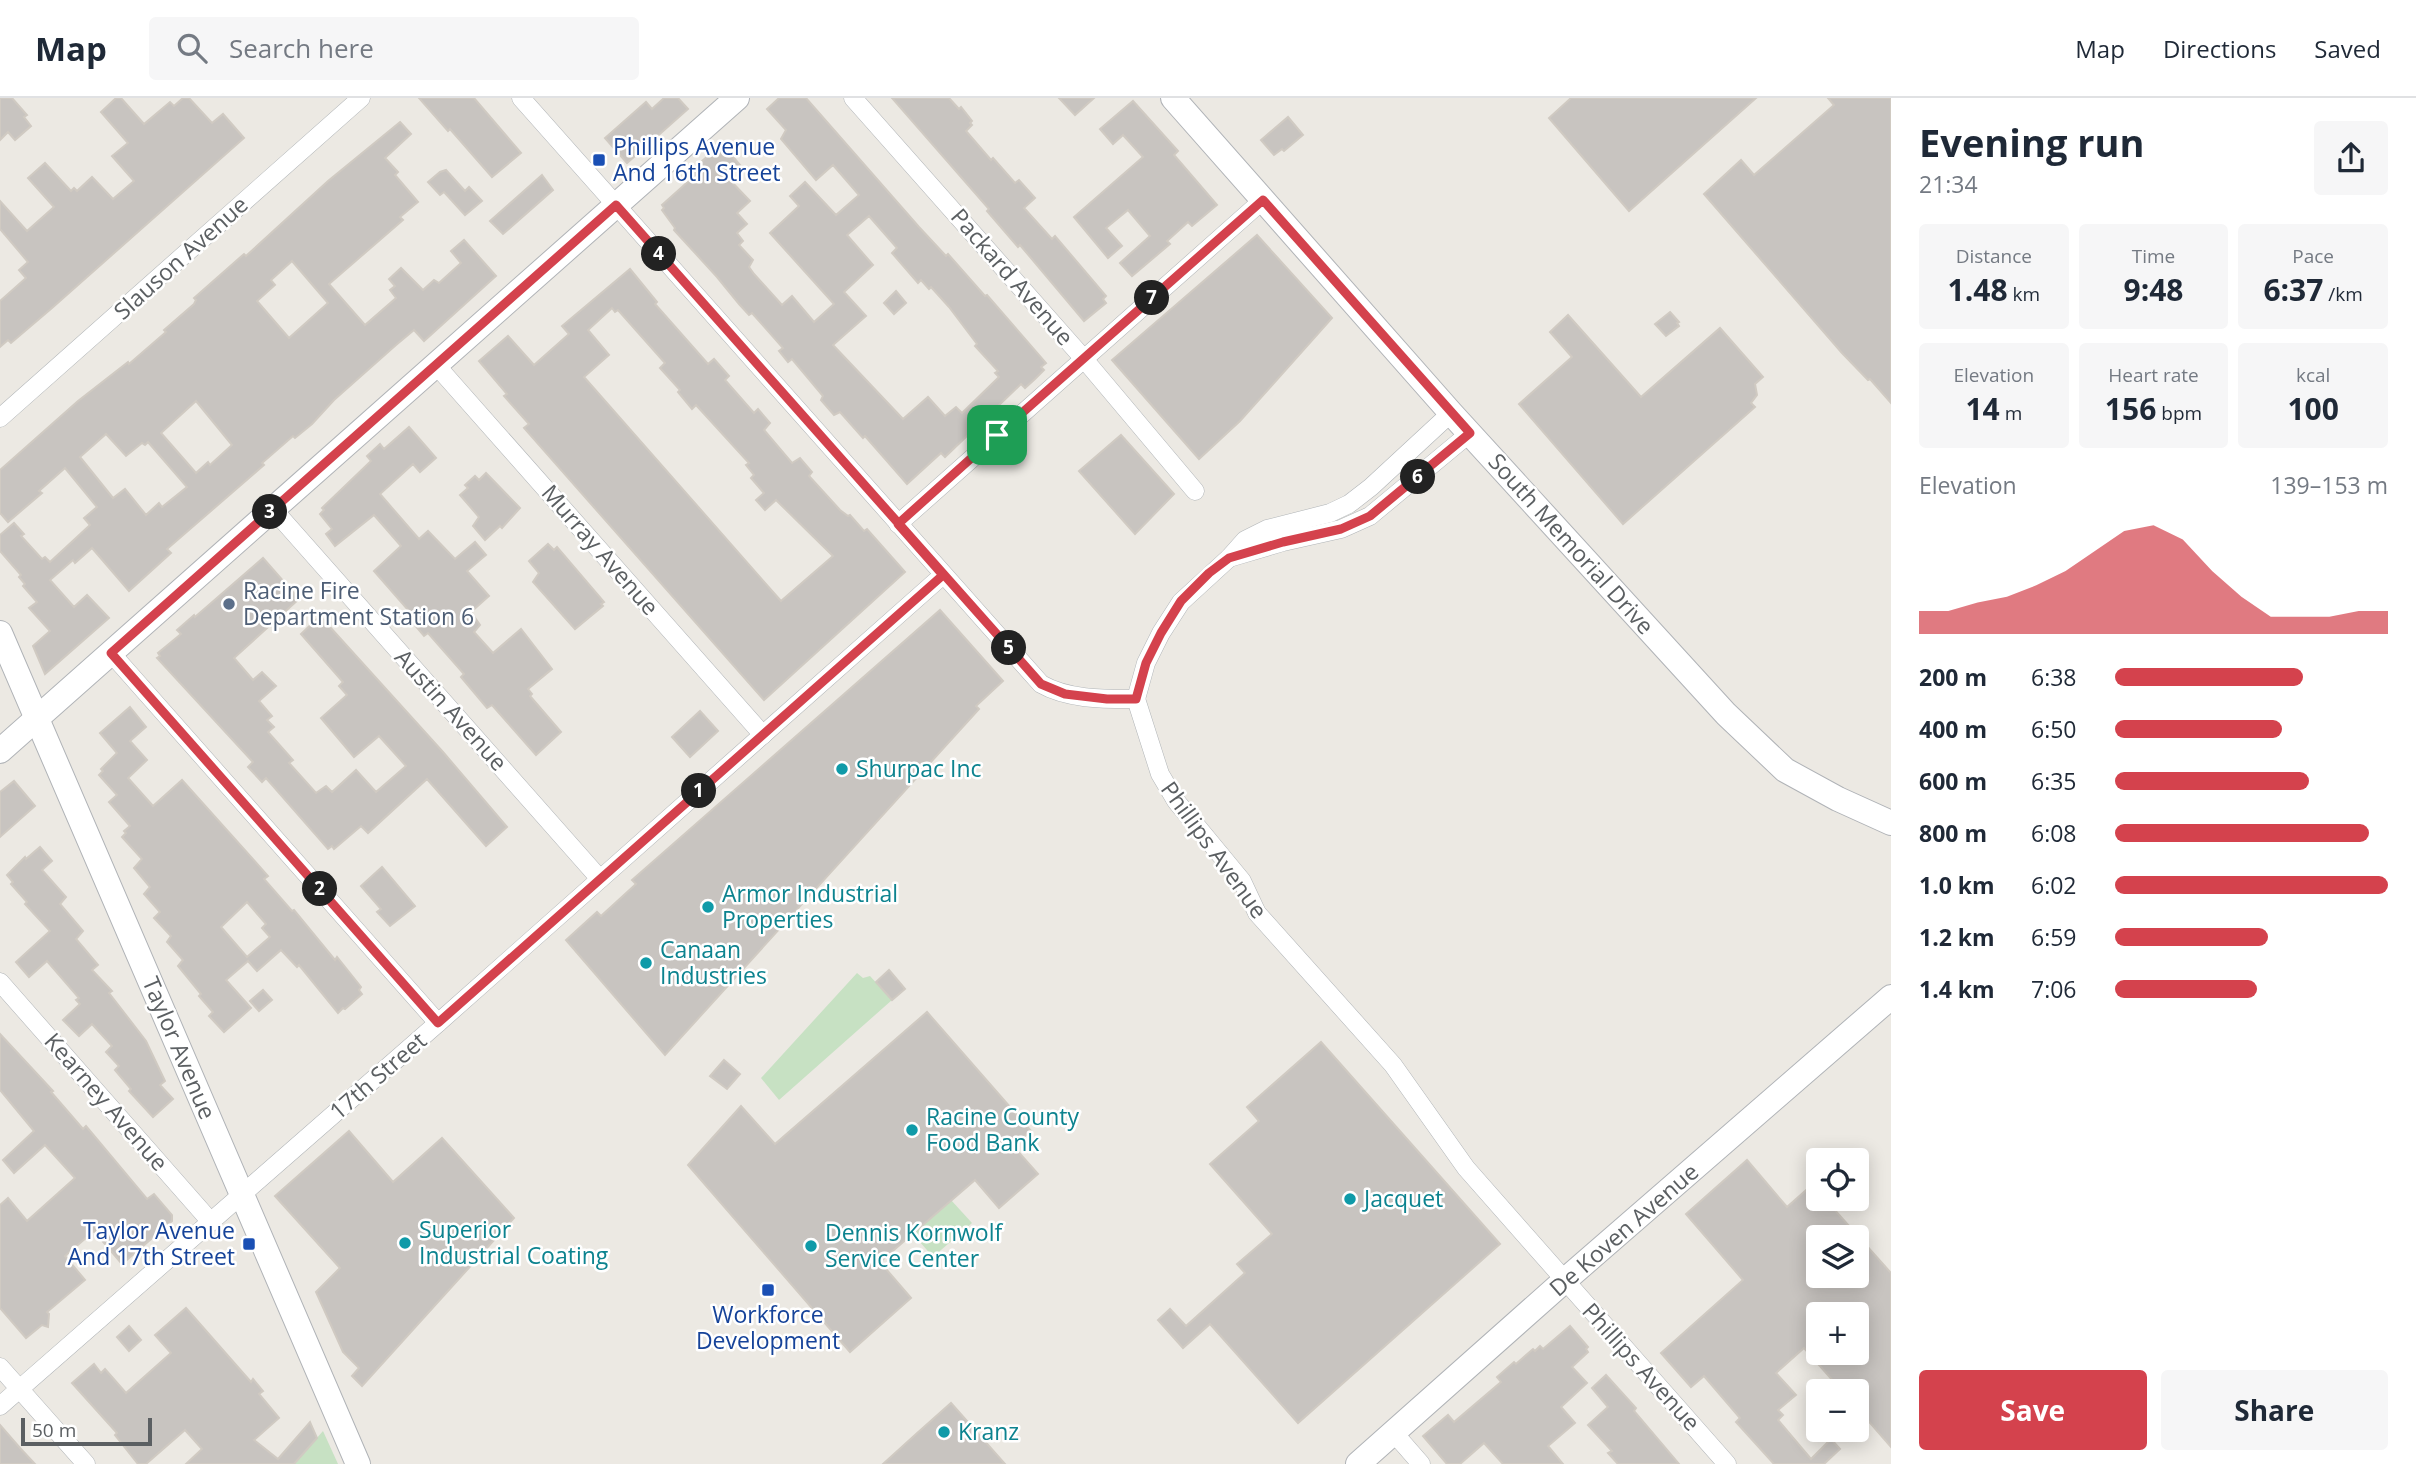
<!DOCTYPE html>
<html lang="en">
<head>
<meta charset="utf-8">
<style>
  body { margin:0; font-family:"Open Sans",sans-serif; background:#f6f6f7; color:#1f2937; height:100vh; display:flex; flex-direction:column; font-size:26px; white-space:nowrap }
  * { box-sizing:border-box; margin:0 }
  p { font-size:23px; color:#747a83 }
  .icon { flex:none; width:38px; height:38px; fill:none; stroke:currentColor; stroke-width:2; stroke-linecap:round; stroke-linejoin:round }
  .map { position:relative; flex:1; overflow:hidden }
  .drawer { display:flex; flex-direction:column; background:#fff; width:525px }
  .drawer>* { flex:none }
  .controls { position:absolute; left:1806px; top:1050px; display:grid; gap:14px }
  .controls a { display:grid; place-items:center; width:63px; height:63px; border-radius:7px; background:#fff; box-shadow:0 4px 18px #0003; font-size:35px }
  .scale { position:absolute; left:21px; bottom:18px; width:131px; box-sizing:border-box; padding-left:7px; border:4px solid #5b5f62; border-top:0; font-size:19px; line-height:24px; white-space:nowrap; color:#5b5f62; -webkit-text-stroke:5px #fff; paint-order:stroke }
  .pin { position:absolute; display:grid; place-items:center; width:60px; height:60px; color:#fff; margin:-30px; border-radius:14px; box-shadow:0 4px 10px #0006 }
  .km { position:absolute; width:35px; height:35px; margin:-18px; border-radius:50%; background:#222; color:#fff; font-size:19px; line-height:35px; text-align:center }
  .round { display:grid; place-items:center; flex:none; width:74px; height:74px; border-radius:7px; background:#f6f6f7 }
  .overview { display:flex; align-items:center; justify-content:space-between; height:119px; padding:0 28px }
  h1 { font-size:38px; font-weight:700; line-height:52px }
  .metrics { display:grid; grid-template-columns:repeat(3,1fr); gap:10px; height:119px; padding:7px 28px }
  .metrics div { display:grid; align-content:center; border-radius:7px; background:#f6f6f7; text-align:center }
  .metrics b { font-size:30px; font-weight:700 }
  .metrics small { font-size:19px; font-weight:400 }
  .metrics p { font-size:19px }
  .chart { height:196px; padding:14px 28px }
  .chart p { display:flex; justify-content:space-between }
  .chart svg { width:100%; height:126px; margin-top:7px; fill:#d4424d; opacity:.7 }
  .primary-button { display:flex; gap:14px; margin-top:auto; padding:14px 28px }
  .primary-button a { flex:1; height:80px; border-radius:7px; background:#d4424d; color:#fff; font-size:28px; font-weight:700; line-height:80px; text-align:center }
  .primary-button a+a { background:#f6f6f7; color:#1f2937 }
  ul { padding:0 28px; list-style:none; font-size:23px }
  li { display:grid; grid-template-columns:112px 84px 1fr; align-items:center; height:52px }
  li i { height:18px; border-radius:9px; background:#d4424d }
  header { display:flex; align-items:center; gap:42px; box-sizing:border-box; height:98px; padding:0 35px; background:#fff; border-bottom:2px solid #e0e1e3 }
  header strong { font-size:33px }
  nav { display:flex; gap:38px; margin-inline-start:auto; font-size:24px }
  .search { width:490px; height:63px; background:#f6f6f7; display:flex; align-items:center; gap:18px; box-sizing:border-box; padding:0 24px; border-radius:7px; color:#747a83; font-size:26px }
  main { display:flex; flex:1; min-height:0 }
  .map>svg:first-child { display:block }
</style>
</head>
<body>
<header>
<strong>Map</strong>
<div class="search"><svg class="icon" aria-label="search" viewBox="0 0 24 24"><circle cx="10" cy="10" r="6"/><path d="M15 15l6 6"/></svg>Search here</div>
<nav><a>Map</a><a>Directions</a><a>Saved</a></nav>
</header>
<main>
<div class="map">
<svg width="1891" height="1366" viewBox="0 0 1891 1366">
  <rect width="100%" height="100%" fill="#ece9e3"/>
  <!-- green -->
  <g fill="#c7e1c3">
    <path d="M857 875 863 880 870 878 892 902 779 1002 761 980Z"/>
    <path d="M951 1102 972 1125 933 1159 913 1136Z"/>
    <path d="M323 1333 338 1366H294Z"/>
  </g>
  <!-- building -->
  <g fill="#c8c4c0" stroke="#d0cac2" stroke-width="2" fill-rule="evenodd">
    <path d="M0 0H12L27 17 24 19 31 28 15 42 8 34 0 42Z"/>
    <path d="M116 0H121L144 26 170 4 174 8 183 0H189L212 25 223 16 244 40 52 210 11 245 8 242 0 249V203L26 180 19 172 28 164 0 131V103L27 133 54 109 28 80 45 65 71 93 74 90 77 93 92 79 113 101 134 83 112 58 128 45 101 14Z"/>
    <path d="M419 0H474L521 55 492 79 450 31 448 33Z"/>
    <path d="M664 0H678L688 11 627 65 605 40 646 4 652 11Z"/>
    <path d="M779 0H806L919 129 946 158 948 156 985 198 987 197 1046 265 1041 269 1044 272 1035 281 1025 290 1021 286 945 359 941 355 907 386 865 338 863 340 840 314 834 317 821 302 823 298 792 261 788 264 779 253 783 250 752 215 749 217 739 206 717 179 674 132 675 130 662 112 664 110 662 107 691 81 687 76 722 46 740 67 727 79 750 103 737 115 747 126 737 135 743 143 739 147 753 162 749 169 754 176 782 207 792 198 814 224 834 206 770 135 799 108 790 98 805 84 836 117 859 97 833 67 816 82 781 41 786 32 767 11ZM869 118 897 150 892 155 918 185 921 182 929 191 931 189 949 209 977 246 975 248 998 273 995 275 999 279 962 315 956 309 945 318 928 299 903 321 833 247 866 218 844 194 873 167 847 137Z"/>
    <path d="M892 0H949L959 11 961 9 972 23 970 25 972 27 966 33 991 62 993 60 1015 85 1019 82 1035 100 1024 110 1052 141 1055 138 1106 198 1103 201 1106 205 1084 223 1020 147 1018 149 987 113 989 111Z"/>
    <path d="M1059 0H1094L1075 17Z"/>
    <path d="M1571 0H1756L1629 113 1549 20Z"/>
    <path d="M1828 0H1891V305L1870 281 1868 282 1842 255 1704 96 1741 62 1754 77 1834 7Z"/>
    <path d="M1133 3 1178 53 1174 57 1217 107 1192 128 1188 124 1167 143 1170 146 1132 178 1120 165 1150 138 1128 112 1106 130 1122 148 1108 160 1074 119 1143 59 1123 37 1113 46 1100 31Z"/>
    <path d="M1288 19 1303 37 1284 53 1282 51 1274 57 1261 42Z"/>
    <path d="M400 24 411 36 385 60 398 74 395 77 418 104 400 119 403 122 329 186 365 227 396 200 390 192 395 188 389 181 401 170 423 192 434 182 439 185 461 165 451 153 464 142 496 178 424 243 414 232 396 247 334 302 312 326 295 340 293 338 262 365 264 367 167 451 171 455 129 493 92 450 75 465 73 462 50 482 74 509 87 497 109 520 45 576 33 548 50 533 29 510 37 504 23 488 25 486 19 479 21 477 0 453V437L14 425 24 436 21 438 42 461 45 459 50 464 90 427 84 420 97 409 65 370 39 393 42 395 8 424 0 415V372L78 303 128 264 129 266 166 234 164 232 194 206 196 202 194 200 244 156 246 158 328 83ZM292 163 328 205 289 240 257 203 275 187 271 182ZM196 303 232 347 210 367 208 364 196 375 161 335ZM106 336 126 358 142 345 145 347 148 344 187 389 162 409 159 405 146 417 125 391 113 400 80 359Z"/>
    <path d="M446 72 465 93 469 89 482 103 465 117 444 94 440 97 428 84 440 74Z"/>
    <path d="M542 77 553 92 503 136 490 123Z"/>
    <path d="M1257 137 1332 220 1240 323 1199 361 1112 262Z"/>
    <path d="M630 171 657 204 655 206 708 266 714 261 729 278 725 282 754 315 758 311 770 325 764 332 792 365 800 360 812 374 809 378 840 412 848 418 850 417 864 433 867 431 905 474 764 602 524 330 529 326 504 298 507 296 479 263 508 238 534 267 569 236 562 228ZM612 210 615 214 618 212 665 265 660 270 680 292 678 294 692 311 696 307 749 365 746 367 754 377 751 380 764 395 756 402 765 412 776 402 833 458 781 503 584 279 609 257 588 232Z"/>
    <path d="M896 193 906 205 894 216 884 205Z"/>
    <path d="M1670 214 1679 224 1677 225 1679 228 1666 238 1655 226Z"/>
    <path d="M1568 217 1641 299 1720 230 1763 279 1755 286 1757 297 1751 305 1755 309 1623 426 1519 306 1572 259 1550 234Z"/>
    <path d="M409 329 436 360 420 374 413 366 380 396 419 441 428 433 455 461 475 444 486 457 467 473 489 498 471 514 480 527 474 534 493 555 521 531 552 571 528 591 532 596 530 598 561 634 536 657 492 607 487 610 461 579 464 576 428 535 424 538 413 525 416 521 374 473 401 448 374 417 335 448 326 436 332 431 320 416 324 412 322 410 371 363 367 358 380 346 384 351Z"/>
    <path d="M1121 337 1174 396 1135 436 1079 373Z"/>
    <path d="M486 375 520 410 502 430 500 428 485 442 473 428 479 419 460 397 468 390 465 387 475 378 479 382Z"/>
    <path d="M548 446 554 452 557 449 604 504 601 506 603 508 575 531 533 484 539 475 529 463Z"/>
    <path d="M263 460 299 501 234 560 253 582 262 574 276 588 259 603 272 618 267 622 274 629 268 634 293 662 289 665 316 695 326 688 332 694 356 672 376 694 406 668 379 638 354 659 321 620 347 597 339 588 343 584 301 536 320 518 443 654 507 729 486 748 427 681 368 735 361 728 334 751 332 748 328 751 266 680 262 684 248 669 253 664 157 560 160 558 158 555 181 536 177 532 194 517 195 519Z"/>
    <path d="M940 512 1003 583 976 608 979 611 665 957 566 842 597 814 601 818 636 786 632 782Z"/>
    <path d="M130 609 146 629 130 643 147 662 128 680 153 708 182 682 268 778 264 781 292 813 294 812 335 862 337 859 361 889 359 892 362 896 345 911 343 910 338 915 299 867 297 869 281 852 257 873 248 863 226 882 251 910 224 934 209 918 213 914 199 898 201 896 178 868 183 862 167 844 171 838 154 820 160 814 144 796 150 789 134 770 142 761 122 739 126 735 124 733 130 728 109 704 117 697 99 677 103 673 101 671 117 655 100 635ZM247 804 266 826 262 830 270 839 247 859 221 829Z"/>
    <path d="M700 613 718 633 690 659 672 639Z"/>
    <path d="M14 683 35 708 0 739V694Z"/>
    <path d="M40 749 52 763 42 772 66 799 60 806 83 833 76 841 98 867 92 872 112 893 109 895 146 943 165 983 160 987 173 1001 153 1019 129 993 131 991 115 972 119 968 106 954 112 948 92 926 79 938 63 922 80 906 76 902 79 900 47 863 29 879 16 864 50 833 25 806 27 804 11 786 13 784 7 777 25 759 26 761Z"/>
    <path d="M382 769 415 808 390 828 377 814 381 811 361 788Z"/>
    <path d="M889 872 905 891 892 902 876 884Z"/>
    <path d="M263 892 272 902 259 913 250 903Z"/>
    <path d="M927 914 1031 1033 1013 1048 1038 1076 999 1110 975 1082 880 1164 911 1200 850 1254 688 1067 741 1008 775 1046Z"/>
    <path d="M0 936 53 993 51 994 83 1031 86 1028 147 1101 154 1096 172 1117V1123L122 1166 94 1133 65 1158 85 1182 47 1214 49 1216 48 1229 42 1227 26 1240 0 1210V1107L8 1100 27 1123 75 1080 45 1047 14 1075 3 1062 34 1033 0 992Z"/>
    <path d="M1321 944 1500 1146 1298 1325 1210 1226 1183 1250 1158 1222 1170 1211 1186 1228 1245 1175 1237 1166 1272 1136 1210 1066 1259 1023 1247 1009Z"/>
    <path d="M724 962 740 976 727 991 710 978Z"/>
    <path d="M349 1033 393 1084 442 1040 514 1120 362 1288 352 1278 359 1270 343 1254 316 1194 340 1170 275 1098Z"/>
    <path d="M1747 1062 1787 1109 1813 1086 1818 1093V1101H1825L1891 1175V1349L1857 1310V1293H1842L1804 1250 1776 1275 1796 1297 1778 1312 1783 1317 1778 1322 1811 1361 1831 1341 1840 1351 1824 1366H1774L1736 1324 1740 1320 1704 1278 1691 1289 1661 1255 1743 1182 1686 1116ZM1818 1139H1857V1178H1818ZM1818 1216H1857V1255H1818Z"/>
    <path d="M186 1210 251 1284 253 1281 263 1293 259 1296 279 1320 254 1342 278 1361 310 1324 317 1340 294 1366H186L202 1351 185 1332 146 1366H138L115 1337 117 1335 72 1285 94 1266 101 1275 105 1271 126 1295 171 1255 155 1237Z"/>
    <path d="M129 1228 141 1242 129 1253 117 1239Z"/>
    <path d="M1570 1228 1588 1249 1586 1251 1588 1254 1572 1269 1587 1285 1561 1309 1575 1325 1548 1348 1563 1366H1503L1484 1345 1460 1366H1447L1423 1338 1448 1317 1454 1324 1501 1284 1497 1279 1514 1264 1516 1266 1533 1251 1535 1253 1540 1248 1543 1251Z"/>
    <path d="M1606 1277 1636 1310 1634 1313 1679 1366H1618L1608 1355 1612 1353 1588 1327 1608 1309 1592 1290Z"/>
    <path d="M951 1305 1005 1366H883L915 1337Z"/>
    <path d="M0 1327 20 1350 35 1366H0Z"/>
  </g>
  <g fill="none" stroke-linecap="round" stroke-linejoin="round">
    <defs>
      <g id="street">
        <path d="M521 0 1041 586C1069 602 1106 601 1136 601"/>
        <path d="M853 0 1084 261 1195 393"/>
        <path d="M436 267 763 637"/>
        <path d="M0 320 361 0"/>
        <path d="M273 411 600 781"/>
        <path d="M898 426 1263 102"/>
        <path d="M1229 460 1283 444 1341 431 1370 418 1470 335"/>
        <path d="M111 555 438 925"/>
        <path d="M1136 601 1160 676 1176 703 1242 783 1257 815 1393 967 1466 1070 1727 1366"/>
        <path d="M1136 601 1146 565 1161 535 1181 504 1229 460 1245 442 1267 431 1330 415 1349 406 1371 389 1451 315"/>
        <path d="M0 884 211 1124"/>
        <path d="M0 1269 86 1366"/>
        <path d="M0 1308 438 925 943 477"/>
        <path d="M1394 1335 1421 1366"/>
      </g>
      <g id="secondary">
        <path d="M1173 0 1451 315 1726 616 1785 672 1838 701 1891 725"/>
        <path d="M0 535 358 1366"/>
        <path d="M0 653 737 0"/>
        <path d="M1358 1366 1564 1183 1891 899"/>
      </g>
    </defs>
    <!-- street casing -->
    <use href="#street" stroke="#b0b4b7" stroke-width="19"/>
    <!-- secondary casing -->
    <use href="#secondary" stroke="#b0b3b7" stroke-width="26"/>
    <!-- street -->
    <use href="#street" stroke="#fff" stroke-width="18"/>
    <!-- secondary -->
    <use href="#secondary" stroke="#fff" stroke-width="24"/>
  </g>
  <g fill="none" stroke-linecap="round" stroke-linejoin="round">
    <defs>
      <path id="route" d="M997 337 898 426 943 477 438 925 111 555 616 107 1041 586 1065 596 1107 601H1136L1146 565 1161 535 1181 503 1209 475 1229 460 1283 444 1341 431 1370 418 1470 335 1263 102 997 337"/>
    </defs>
    <!-- route casing -->
    <use href="#route" stroke="#fff" stroke-width="14"/>
    <!-- route -->
    <use href="#route" stroke="#d4424d" stroke-width="9"/>
  </g>
  <!-- markers -->
  <g fill="#1a4fb4" stroke="#fff" stroke-width="2.5">
    <rect x="592" y="55" width="14" height="14" rx="3.5"/>
    <rect x="242" y="1139" width="14" height="14" rx="3.5"/>
    <rect x="761" y="1185" width="14" height="14" rx="3.5"/>
  </g>
  <circle fill="#5c6f8a" stroke="#fff" stroke-width="2.5" cx="229" cy="506" r="7"/>
  <g fill="#0f9aa8" stroke="#fff" stroke-width="2.5">
    <circle cx="842" cy="671" r="7"/>
    <circle cx="708" cy="809" r="7"/>
    <circle cx="646" cy="865" r="7"/>
    <circle cx="912" cy="1032" r="7"/>
    <circle cx="1350" cy="1101" r="7"/>
    <circle cx="405" cy="1145" r="7"/>
    <circle cx="811" cy="1148" r="7"/>
    <circle cx="944" cy="1334" r="7"/>
  </g>
  <g text-anchor="middle" stroke-width="5" stroke-linejoin="round" paint-order="stroke">
    <!-- transit labels -->
    <g font-size="23" fill="#164399" stroke="#fff" text-anchor="start">
      <text x="613" y="57">Phillips Avenue<tspan x="613" dy="26">And 16th Street</tspan></text>
      <text x="235" y="1141" text-anchor="end">Taylor Avenue<tspan x="235" dy="26">And 17th Street</tspan></text>
      <text x="768" y="1225" text-anchor="middle">Workforce<tspan x="768" dy="26">Development</tspan></text>
    </g>
    <!-- street labels -->
    <g font-size="23" fill="#5b5f62" stroke="#fff">
      <text transform="translate(181 160) rotate(-42)" y="8">Slauson Avenue</text>
      <text transform="translate(1012 179) rotate(49)" y="8">Packard Avenue</text>
      <text transform="translate(1571 446) rotate(48)" y="8">South Memorial Drive</text>
      <text transform="translate(600 452) rotate(49)" y="8">Murray Avenue</text>
      <text transform="translate(451 612) rotate(48)" y="8">Austin Avenue</text>
      <text transform="translate(1214 752) rotate(54)" y="8">Phillips Avenue</text>
      <text transform="translate(179 950) rotate(67)" y="8">Taylor Avenue</text>
      <text transform="translate(378 978) rotate(-41)" y="8">17th Street</text>
      <text transform="translate(106 1004) rotate(49)" y="8">Kearney Avenue</text>
      <text transform="translate(1624 1132) rotate(-41)" y="8">De Koven Avenue</text>
      <text transform="translate(1641 1269) rotate(48)" y="8">Phillips Avenue</text>
    </g>
    <!-- service labels -->
    <g font-size="23" fill="#4e5e75" stroke="#fff" text-anchor="start">
      <text x="243" y="501">Racine Fire<tspan x="243" dy="26">Department Station 6</tspan></text>
    </g>
    <!-- culture labels -->
    <g font-size="23" fill="#0d838f" stroke="#fff" text-anchor="start">
      <text x="856" y="679">Shurpac Inc</text>
      <text x="722" y="804">Armor Industrial<tspan x="722" dy="26">Properties</tspan></text>
      <text x="660" y="860">Canaan<tspan x="660" dy="26">Industries</tspan></text>
      <text x="926" y="1027">Racine County<tspan x="926" dy="26">Food Bank</tspan></text>
      <text x="1364" y="1109">Jacquet</text>
      <text x="419" y="1140">Superior<tspan x="419" dy="26">Industrial Coating</tspan></text>
      <text x="825" y="1143">Dennis Kornwolf<tspan x="825" dy="26">Service Center</tspan></text>
      <text x="958" y="1342">Kranz</text>
    </g>
  </g>
</svg>
<div class="controls">
<a><svg class="icon" aria-label="locate" viewBox="0 0 24 24"><circle cx="12" cy="12" r="6"/><path d="M12 2v4M12 18v4M2 12h4M18 12h4"/></svg></a>
<a><svg class="icon" aria-label="layers" viewBox="0 0 24 24"><path d="M12 4l9 5-9 5-9-5zM3 14l9 5 9-5"/></svg></a>
<a>+</a>
<a>−</a>
</div>
<div class="scale">50 m</div>
<div class="pin" style="left:997px;top:337px;background:#1e9e55"><svg class="icon" aria-label="arrive" viewBox="0 0 24 24"><path d="M6 21V4h12l-3 4 3 4H6"/></svg></div>
<b class="km" style="left:699px;top:693px">1</b>
<b class="km" style="left:320px;top:791px">2</b>
<b class="km" style="left:270px;top:414px">3</b>
<b class="km" style="left:659px;top:156px">4</b>
<b class="km" style="left:1009px;top:550px">5</b>
<b class="km" style="left:1418px;top:379px">6</b>
<b class="km" style="left:1152px;top:200px">7</b>
</div>
<section class="drawer">
<div class="overview"><div><h1>Evening run</h1><p>21:34</p></div><a class="round"><svg class="icon" aria-label="share" viewBox="0 0 24 24"><path d="M12 15V3M7 8l5-5 5 5M5 13v7h14v-7"/></svg></a></div>
<div class="metrics">
<div><p>Distance</p><b>1.48<small> km</small></b></div>
<div><p>Time</p><b>9:48</b></div>
<div><p>Pace</p><b>6:37<small> /km</small></b></div>
</div>
<div class="metrics">
<div><p>Elevation</p><b>14<small> m</small></b></div>
<div><p>Heart rate</p><b>156<small> bpm</small></b></div>
<div><p>kcal</p><b>100</b></div>
</div>
<div class="chart"><p><span>Elevation</span>139–153 m</p>
<svg viewBox="0 0 160 44" preserveAspectRatio="none"><path d="M0 44V36L10 36L20 33L30 31L40 27L50 22L60 15L70 8L80 6L90 11L100 22L110 31L120 38L130 38L140 38L150 36L160 36V44z"/></svg>
</div>
<ul>
<li><b>200 m</b>6:38<i style="width:69%"></i></li>
<li><b>400 m</b>6:50<i style="width:61%"></i></li>
<li><b>600 m</b>6:35<i style="width:71%"></i></li>
<li><b>800 m</b>6:08<i style="width:93%"></i></li>
<li><b>1.0 km</b>6:02<i style="width:100%"></i></li>
<li><b>1.2 km</b>6:59<i style="width:56%"></i></li>
<li><b>1.4 km</b>7:06<i style="width:52%"></i></li>
</ul>
<div class="primary-button"><a>Save</a><a>Share</a></div>
</section>
</main>
</body>
</html>
